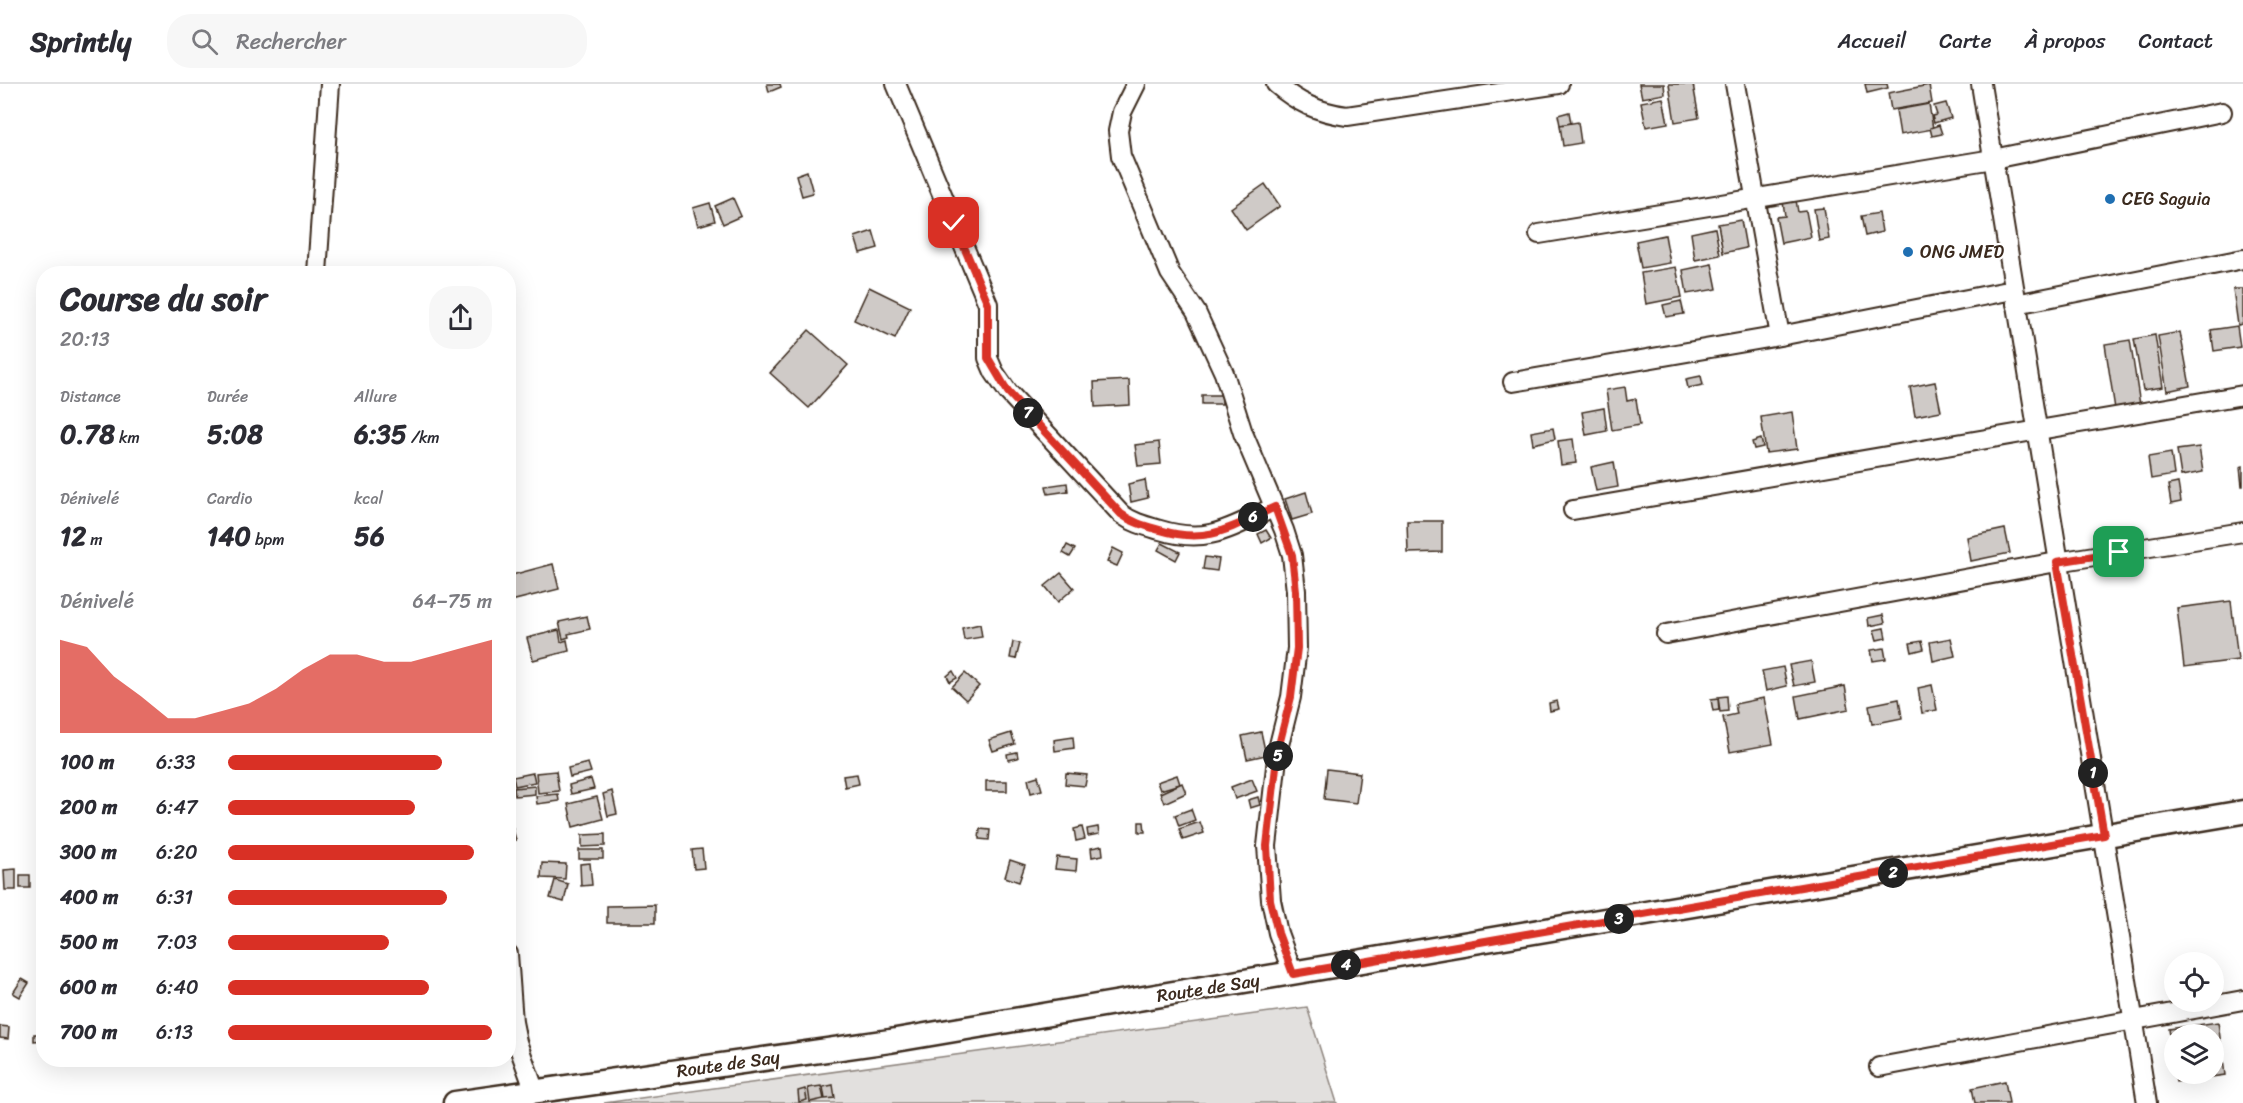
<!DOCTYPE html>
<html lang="fr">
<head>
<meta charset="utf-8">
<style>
  body { margin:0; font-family:Sriracha,sans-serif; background:#f7f7f7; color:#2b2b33; height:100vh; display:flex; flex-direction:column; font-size:22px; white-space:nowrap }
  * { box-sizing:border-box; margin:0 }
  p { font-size:20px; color:#7c7c81 }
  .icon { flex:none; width:33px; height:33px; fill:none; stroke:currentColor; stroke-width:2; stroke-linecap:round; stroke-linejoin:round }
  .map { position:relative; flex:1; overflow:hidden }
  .panel { position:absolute; left:36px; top:182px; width:480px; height:801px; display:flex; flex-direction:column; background:#fff; border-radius:24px; box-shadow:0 6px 24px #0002 }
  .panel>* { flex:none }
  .buttons { position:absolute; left:2164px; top:868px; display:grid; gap:12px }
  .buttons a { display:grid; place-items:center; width:60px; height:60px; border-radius:50%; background:#fff; box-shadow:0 6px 24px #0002; font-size:30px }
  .pin { position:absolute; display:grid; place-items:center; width:51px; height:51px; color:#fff; margin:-26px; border-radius:12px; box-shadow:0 3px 9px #0006 }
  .km { position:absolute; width:30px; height:30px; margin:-15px; border-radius:50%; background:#222; color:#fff; font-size:16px; line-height:30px; text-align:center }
  .round { display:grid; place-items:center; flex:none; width:63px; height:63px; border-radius:24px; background:#f7f7f7 }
  .headline { display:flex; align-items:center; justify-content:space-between; height:102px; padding:0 24px }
  h1 { font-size:33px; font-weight:800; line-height:45px }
  .figures { display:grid; grid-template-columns:repeat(3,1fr); gap:9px; height:102px; padding:6px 24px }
  .figures div { display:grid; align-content:center }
  .figures b { font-size:26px; font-weight:800 }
  .figures small { font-size:16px; font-weight:400 }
  .figures p { font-size:16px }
  .chart { height:168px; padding:12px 24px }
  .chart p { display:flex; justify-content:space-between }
  .chart svg { width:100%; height:108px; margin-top:6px; fill:#d93025; opacity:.7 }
  ul { padding:0 24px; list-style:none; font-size:20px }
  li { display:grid; grid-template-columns:96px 72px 1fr; align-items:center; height:45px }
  li i { height:15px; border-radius:8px; background:#d93025 }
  header { display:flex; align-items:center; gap:36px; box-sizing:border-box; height:84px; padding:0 30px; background:#fff; border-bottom:2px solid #e1e1e2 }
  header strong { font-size:28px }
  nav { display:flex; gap:33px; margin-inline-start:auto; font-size:21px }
  .search { width:420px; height:54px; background:#f7f7f7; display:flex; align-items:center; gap:15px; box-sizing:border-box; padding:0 21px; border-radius:24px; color:#7c7c81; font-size:22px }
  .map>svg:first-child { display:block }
</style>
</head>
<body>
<header>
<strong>Sprintly</strong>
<div class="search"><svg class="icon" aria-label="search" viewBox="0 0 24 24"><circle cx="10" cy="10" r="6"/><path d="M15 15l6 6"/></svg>Rechercher</div>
<nav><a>Accueil</a><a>Carte</a><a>À propos</a><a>Contact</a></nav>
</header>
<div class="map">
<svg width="2243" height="1019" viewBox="0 0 2243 1019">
  <rect width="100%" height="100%" fill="#fff"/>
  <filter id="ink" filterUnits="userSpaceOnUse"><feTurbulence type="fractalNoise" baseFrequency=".0167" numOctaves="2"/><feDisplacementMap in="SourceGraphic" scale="12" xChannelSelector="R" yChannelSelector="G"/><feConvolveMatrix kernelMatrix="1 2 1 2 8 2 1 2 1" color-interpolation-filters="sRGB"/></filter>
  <g filter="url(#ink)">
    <!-- green -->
    <path fill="#e2e0de" stroke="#8e857e" stroke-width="1.5" d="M1307 923 1337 1019H604Z"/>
    <!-- building -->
    <g fill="#cfcac7" stroke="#3b2a1e" stroke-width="1.5">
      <path d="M767 0H780L781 3 769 8Z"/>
      <path d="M1639 0H1664L1665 10 1642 14Z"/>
      <path d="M1669 0H1693L1699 34 1675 38Z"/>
      <path d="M1865 0H1887L1888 4 1867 9Z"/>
      <path d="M1929 1 1932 19 1891 26 1888 9Z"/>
      <path d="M1663 14 1668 39 1646 43 1641 18Z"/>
      <path d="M1946 19 1951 34 1934 39 1932 32 1937 31 1934 22Z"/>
      <path d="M1929 20 1933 45 1900 51 1896 26Z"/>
      <path d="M1569 28 1571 39 1560 41 1558 31Z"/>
      <path d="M1578 38 1581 59 1563 62 1560 41Z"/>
      <path d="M1939 41 1942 50 1932 52 1930 44Z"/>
      <path d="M807 87 813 109 802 112 796 91Z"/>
      <path d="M1265 100 1280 122 1246 146 1231 124Z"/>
      <path d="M733 114 741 132 723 140 715 122Z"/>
      <path d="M1796 116 1798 128 1806 127 1811 153 1781 159 1776 133 1785 132 1783 118Z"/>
      <path d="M710 119 715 137 698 142 693 124Z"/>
      <path d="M1824 124 1829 155 1819 157 1814 125Z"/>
      <path d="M1879 129 1882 148 1865 152 1861 132Z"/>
      <path d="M1741 136 1746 164 1723 169 1718 140Z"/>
      <path d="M1715 144 1720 171 1695 176 1691 149Z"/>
      <path d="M873 147 878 164 860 169 855 153Z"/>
      <path d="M1665 151 1670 179 1641 184 1636 157Z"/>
      <path d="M1712 180 1717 205 1687 210 1683 186Z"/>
      <path d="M1676 183 1682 213 1646 220 1641 189Z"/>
      <path d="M869 203 910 223 895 255 854 236Z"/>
      <path d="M2233 205H2243V240L2238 241Z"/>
      <path d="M1681 217 1684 230 1666 233 1663 221Z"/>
      <path d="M2237 242 2240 263 2214 267 2211 246Z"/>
      <path d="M809 246 848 281 809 324 770 289Z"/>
      <path d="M2180 248 2190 302 2167 307 2158 252Z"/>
      <path d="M2155 251 2163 303 2143 306 2134 255Z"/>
      <path d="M2130 256 2140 321 2115 325 2105 260Z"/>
      <path d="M1701 292 1703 301 1688 304 1686 295Z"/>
      <path d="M1129 296 1130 321 1095 323 1094 298Z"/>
      <path d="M1935 298 1941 327 1915 332 1910 303Z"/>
      <path d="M1625 303 1627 317 1636 315 1640 341 1612 346 1606 306Z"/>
      <rect x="1202" y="311" width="20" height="9"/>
      <path d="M1604 324 1607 347 1586 351 1582 328Z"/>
      <path d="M1792 328 1797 365 1766 369 1761 333Z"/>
      <path d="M1553 344 1555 355 1533 360 1531 348Z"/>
      <path d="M1573 355 1576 379 1561 381 1558 357Z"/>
      <path d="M1761 355 1763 363 1754 365 1752 358Z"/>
      <path d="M1159 358 1161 380 1138 382 1135 361Z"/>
      <path d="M2199 363 2203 388 2181 392 2177 366Z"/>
      <path d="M2171 369 2174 391 2151 395 2148 373Z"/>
      <path d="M1614 378 1618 403 1596 407 1591 383Z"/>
      <path d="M2243 382V402H2242L2240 383Z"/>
      <path d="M1145 396 1148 414 1131 418 1128 400Z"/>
      <path d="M1067 399 1068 407 1048 410 1046 402Z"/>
      <path d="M2178 399 2181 418 2171 420 2168 401Z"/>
      <path d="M1306 408 1312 430 1292 436 1285 415Z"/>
      <path d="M1407 437H1442V468L1408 469Z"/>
      <path d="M2005 445 2010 469 1971 477 1967 453Z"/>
      <path d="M1266 446 1271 454 1262 459 1258 450Z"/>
      <path d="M1162 459 1180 468 1176 476 1158 466Z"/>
      <path d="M1067 461 1075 465 1070 473 1063 469Z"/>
      <path d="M1113 464 1123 469 1117 482 1107 478Z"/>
      <path d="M1205 473 1219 475 1217 487 1203 485Z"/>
      <path d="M553 480 559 505 511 517 508 492Z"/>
      <path d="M1061 489 1074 504 1058 518 1045 502Z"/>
      <path d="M2231 517 2238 576 2184 583 2177 524Z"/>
      <path d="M1883 531 1885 539 1869 542 1868 534Z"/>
      <path d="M587 532 590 545 568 550 569 553 563 555 559 538Z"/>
      <path d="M980 540 982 553 964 556 962 544Z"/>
      <path d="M1884 544 1886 554 1877 556 1874 546Z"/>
      <path d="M559 546 561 558 567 556 569 567 533 576 527 554Z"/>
      <path d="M1951 554 1955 572 1933 577 1930 558Z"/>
      <path d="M1922 557 1924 565 1912 568 1910 559Z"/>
      <path d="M1013 558 1020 559 1016 575 1010 574Z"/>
      <path d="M1884 564 1886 575 1873 577 1871 566Z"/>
      <path d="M1811 577 1815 598 1794 602 1789 581Z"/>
      <path d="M1783 583 1787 602 1766 607 1762 587Z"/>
      <path d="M953 587 957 594 950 598 947 592Z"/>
      <path d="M965 589 979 602 966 616 952 603Z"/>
      <path d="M1932 601 1937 626 1922 629 1918 604Z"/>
      <path d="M1845 602 1849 625 1800 635 1796 612Z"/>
      <path d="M1727 612 1728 627 1720 628 1718 613Z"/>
      <path d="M1764 614 1773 660 1730 668 1723 633 1737 630 1735 620Z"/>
      <path d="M1718 615 1719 626 1713 627 1711 616Z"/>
      <path d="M1899 615 1902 634 1872 640 1869 621Z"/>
      <path d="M1557 617 1559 625 1550 627 1549 619Z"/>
      <path d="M1261 648 1266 671 1247 675 1242 652Z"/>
      <path d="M1011 649 1015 660 993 667 989 656Z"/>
      <path d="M1073 653 1074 664 1055 667 1054 656Z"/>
      <path d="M1017 668 1018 674 1008 676 1007 670Z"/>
      <path d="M588 679 591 688 570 693 568 684Z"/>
      <path d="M1327 685 1360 689 1356 719 1324 715Z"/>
      <path d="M556 687 559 707 538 709 536 689Z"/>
      <path d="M533 689 535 698 515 702 513 693Z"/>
      <path d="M1066 689 1087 691 1085 702 1065 700Z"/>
      <path d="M857 690 859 700 845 703 843 692Z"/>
      <path d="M1177 691 1180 700 1160 706 1157 698Z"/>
      <path d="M1038 692 1042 706 1031 709 1028 695Z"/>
      <path d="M591 695 594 705 571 710 569 701Z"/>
      <path d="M1252 695 1257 707 1235 715 1231 703Z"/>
      <rect x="986" y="697" width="21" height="10"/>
      <path d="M1182 699 1186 709 1164 719 1160 709Z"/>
      <path d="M535 702V710L515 712 514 704Z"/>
      <path d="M612 707 617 730 608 732 603 710Z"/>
      <path d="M558 710 559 717 537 720 536 712Z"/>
      <path d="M597 713 603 735 573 743 568 720Z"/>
      <path d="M1258 713 1260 721 1250 724 1248 716Z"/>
      <path d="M1191 725 1195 736 1179 742 1175 731Z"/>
      <path d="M1139 738H1144L1145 748H1139Z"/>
      <path d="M1200 738 1204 749 1183 756 1179 745Z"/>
      <path d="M512 742 516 756 508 758V743Z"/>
      <path d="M1082 743 1085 755 1076 757 1074 745Z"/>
      <path d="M1098 743 1099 750 1088 752 1087 745Z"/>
      <path d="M980 745 990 746 989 756 979 755Z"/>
      <path d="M605 750V762L582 763V751Z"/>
      <path d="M1102 762 1103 771 1092 773 1091 764Z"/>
      <path d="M702 765 704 784 694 785 692 766Z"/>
      <rect x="579" y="766" width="24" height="9"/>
      <path d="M1057 773 1077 775 1076 787 1055 785Z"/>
      <path d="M1010 776 1025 781 1019 798 1005 793Z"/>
      <path d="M542 779 566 780 565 795 541 794Z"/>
      <path d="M590 779 592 801 581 802 580 780Z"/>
      <path d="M16 785V806H5L4 786Z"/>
      <rect x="20" y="791" width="10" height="13"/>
      <path d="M555 796 568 800 564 818 550 814Z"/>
      <path d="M655 821V839H607V822Z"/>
      <path d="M22 895 29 899 20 913 13 909Z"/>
      <path d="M2218 938 2225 991 2176 998 2175 990H2214V951H2175V989L2169 945Z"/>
      <path d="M0 942 9 943 8 955 0 954Z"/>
      <path d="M34 950H44V956L34 957Z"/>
      <path d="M2005 997 2009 1019H1975L1972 1004Z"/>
      <path d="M833 1001 835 1014 825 1015 823 1003Z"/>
      <path d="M821 1002 824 1015 810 1018 808 1004Z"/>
      <path d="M805 1005 807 1016 799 1018 798 1007Z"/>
    </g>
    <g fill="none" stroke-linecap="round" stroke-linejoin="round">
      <defs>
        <g id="minor">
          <path d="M896 0 988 220V274L994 288 1008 308 1121 430C1133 439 1146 442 1160 446 1209 461 1231 443 1275 423"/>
          <path d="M1136 0 1122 28 1118 47 1121 72 1170 189 1196 228 1224 289 1243 349 1284 446 1292 471 1296 507 1297 564 1291 613 1278 665 1267 762 1271 816 1278 849 1293 890"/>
          <path d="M1276 0C1298 19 1318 28 1347 32L1559 0"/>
          <path d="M1735 0 1780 252"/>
          <path d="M1981 0 2147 1019"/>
          <path d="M1539 150 1993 75 2222 28"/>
          <path d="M317 189 330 0"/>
          <path d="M2016 220 2243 175"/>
          <path d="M1513 298 1780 252 2013 206"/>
          <path d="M1573 426 2243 311"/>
          <path d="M1666 550 2057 478 2243 448"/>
          <path d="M508 870 513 938 517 958 535 1008"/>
          <path d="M1879 983 2243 916"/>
        </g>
        <path id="major" d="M455 1019 890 957 2243 728"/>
      </defs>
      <!-- minor casing -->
      <use href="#minor" stroke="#3b2a1e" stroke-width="22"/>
      <!-- major casing -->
      <use href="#major" stroke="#3b2a1e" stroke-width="27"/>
      <!-- minor -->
      <use href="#minor" stroke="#fff" stroke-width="18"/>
      <!-- major -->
      <use href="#major" stroke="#fff" stroke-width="22"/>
    </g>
  </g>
  <g fill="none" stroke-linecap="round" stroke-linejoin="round" filter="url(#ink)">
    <defs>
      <path id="route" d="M954 139 988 220V274L1008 308 1121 430C1133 439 1146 442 1160 446 1209 461 1231 443 1275 423L1292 471 1296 507 1297 564 1291 613 1278 665 1267 762 1270 816 1278 849 1293 890 2104 751 2057 478 2119 468"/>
    </defs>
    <!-- route casing -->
    <use href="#route" stroke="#fff" stroke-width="12"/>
    <!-- route -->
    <use href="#route" stroke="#d93025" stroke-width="8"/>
  </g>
  <!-- markers -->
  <g fill="#1f6fb2" stroke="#fff" stroke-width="2">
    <circle cx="2110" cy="115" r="6"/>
    <circle cx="1908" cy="168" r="6"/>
  </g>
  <g text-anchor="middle" stroke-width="4.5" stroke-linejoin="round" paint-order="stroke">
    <!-- poi labels -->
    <g font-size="18" fill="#3b2a1e" stroke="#fff" text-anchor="start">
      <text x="2122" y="121">CEG Saguia</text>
      <text x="1920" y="174">ONG JMED</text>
    </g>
    <!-- street labels -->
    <g font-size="18" fill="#3b2a1e" stroke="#fff">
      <text transform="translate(1208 904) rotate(-9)" y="6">Route de Say</text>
      <text transform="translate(728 980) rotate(-8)" y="6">Route de Say</text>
    </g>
  </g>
</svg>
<div class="buttons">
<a><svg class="icon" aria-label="locate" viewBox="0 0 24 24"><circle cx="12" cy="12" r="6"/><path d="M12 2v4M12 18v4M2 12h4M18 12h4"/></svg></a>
<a><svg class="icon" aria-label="layers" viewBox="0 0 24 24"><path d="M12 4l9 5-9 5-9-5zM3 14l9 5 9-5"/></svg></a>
</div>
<div class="pin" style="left:2119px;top:468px;background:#1e9e55"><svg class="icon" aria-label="arrive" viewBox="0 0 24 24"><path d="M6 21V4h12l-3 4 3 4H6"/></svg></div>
<div class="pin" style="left:954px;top:139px;background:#d93025"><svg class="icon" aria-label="check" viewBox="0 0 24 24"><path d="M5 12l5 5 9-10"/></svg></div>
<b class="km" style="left:2093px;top:689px">1</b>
<b class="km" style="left:1893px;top:789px">2</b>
<b class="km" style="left:1619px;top:835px">3</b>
<b class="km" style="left:1346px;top:881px">4</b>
<b class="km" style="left:1278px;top:672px">5</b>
<b class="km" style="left:1253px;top:433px">6</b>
<b class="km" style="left:1028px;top:329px">7</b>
<section class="panel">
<div class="headline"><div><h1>Course du soir</h1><p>20:13</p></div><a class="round"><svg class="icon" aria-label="share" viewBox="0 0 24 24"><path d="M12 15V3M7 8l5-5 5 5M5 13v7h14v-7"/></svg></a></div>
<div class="figures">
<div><p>Distance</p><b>0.78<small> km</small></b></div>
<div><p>Durée</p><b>5:08</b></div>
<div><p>Allure</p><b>6:35<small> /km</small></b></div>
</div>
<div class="figures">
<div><p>Dénivelé</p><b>12<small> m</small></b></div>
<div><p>Cardio</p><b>140<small> bpm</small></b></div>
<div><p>kcal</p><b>56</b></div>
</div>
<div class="chart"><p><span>Dénivelé</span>64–75 m</p>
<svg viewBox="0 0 160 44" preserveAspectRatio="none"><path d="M0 44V6L10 9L20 21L30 29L40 38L50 38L60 35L70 32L80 26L90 18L100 12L110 12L120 15L130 15L140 12L150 9L160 6V44z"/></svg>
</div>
<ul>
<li><b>100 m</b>6:33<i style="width:81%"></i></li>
<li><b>200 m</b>6:47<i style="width:71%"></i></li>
<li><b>300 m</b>6:20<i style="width:93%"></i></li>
<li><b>400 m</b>6:31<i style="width:83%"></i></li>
<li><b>500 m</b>7:03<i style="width:61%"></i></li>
<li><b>600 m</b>6:40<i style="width:76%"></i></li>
<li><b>700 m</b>6:13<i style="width:100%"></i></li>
</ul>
</section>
</div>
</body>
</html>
